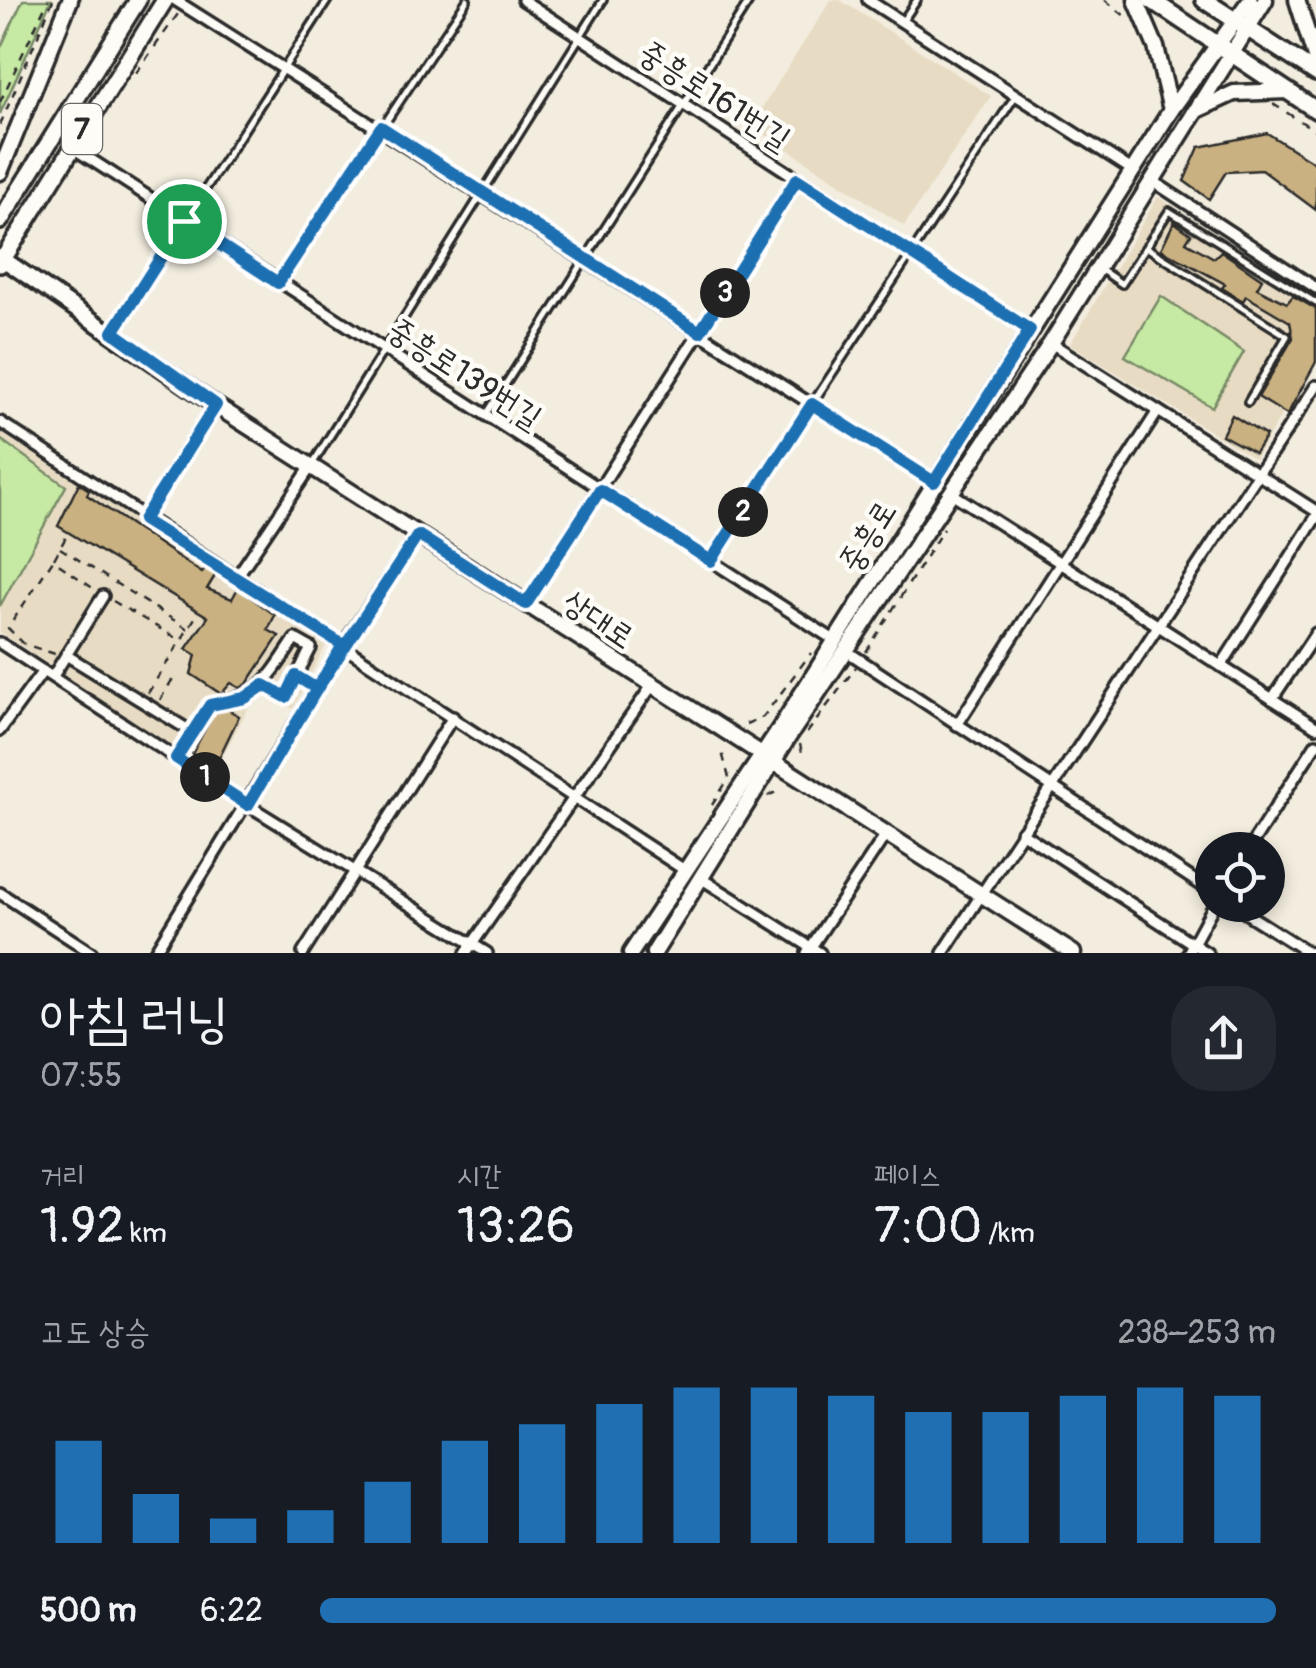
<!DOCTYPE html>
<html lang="ko">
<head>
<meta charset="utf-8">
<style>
  body { margin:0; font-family:Pangolin,"Poor Story",sans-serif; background:#242831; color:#f1f3f6; height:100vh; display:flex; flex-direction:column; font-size:38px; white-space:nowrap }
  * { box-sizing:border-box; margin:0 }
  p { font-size:32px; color:#9ea1a6 }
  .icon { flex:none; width:55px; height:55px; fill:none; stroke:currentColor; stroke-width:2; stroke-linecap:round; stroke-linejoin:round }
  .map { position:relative; height:953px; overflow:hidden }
  .side { display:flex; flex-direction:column; background:#171b24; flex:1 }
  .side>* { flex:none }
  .fabs { position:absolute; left:1195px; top:832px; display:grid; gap:20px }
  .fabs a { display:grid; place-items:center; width:90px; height:90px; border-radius:50%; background:#171b24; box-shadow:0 5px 15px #0003; font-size:50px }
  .pin { position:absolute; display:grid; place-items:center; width:85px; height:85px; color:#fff; margin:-42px; border:5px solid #fff; border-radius:50%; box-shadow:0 2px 10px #0007 }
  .km { position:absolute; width:50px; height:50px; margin:-25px; border-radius:50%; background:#222; color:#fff; font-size:28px; line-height:50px; text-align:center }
  .round { display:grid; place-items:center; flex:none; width:105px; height:105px; border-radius:40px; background:#242831 }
  .headline { display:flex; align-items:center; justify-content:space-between; height:170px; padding:0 40px }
  h1 { font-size:55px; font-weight:600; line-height:75px }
  .metrics { display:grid; grid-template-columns:repeat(3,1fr); gap:15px; height:170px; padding:10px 40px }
  .metrics div { display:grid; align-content:center }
  .metrics b { font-size:50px; font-weight:600 }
  .metrics small { font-size:28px; font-weight:400 }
  .metrics p { font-size:28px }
  .chart { height:280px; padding:20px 40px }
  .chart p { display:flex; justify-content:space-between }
  .chart svg { width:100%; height:180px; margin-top:10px; stroke:#1f6fb2; stroke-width:6 }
  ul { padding:0 40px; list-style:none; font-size:32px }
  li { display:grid; grid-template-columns:160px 120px 1fr; align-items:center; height:75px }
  li i { height:25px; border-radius:12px; background:#1f6fb2 }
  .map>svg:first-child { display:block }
</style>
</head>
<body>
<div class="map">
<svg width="1316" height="953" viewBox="0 0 1316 953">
  <rect width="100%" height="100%" fill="#f3eddf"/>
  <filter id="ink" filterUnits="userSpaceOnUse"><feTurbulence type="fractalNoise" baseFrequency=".01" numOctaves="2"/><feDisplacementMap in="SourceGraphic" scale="20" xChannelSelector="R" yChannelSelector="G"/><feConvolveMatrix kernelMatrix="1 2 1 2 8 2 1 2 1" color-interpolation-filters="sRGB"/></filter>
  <g filter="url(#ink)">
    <!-- built -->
    <g fill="#e7dbc3">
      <path d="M831 0H840L991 96 904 226 751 125Z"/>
      <path d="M1158 197 1316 297V358L1255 459 1070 344Z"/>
      <path d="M0 426 326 645 293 709 258 690 213 774 0 632Z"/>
    </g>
    <!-- green -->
    <g fill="#c6eaa3" stroke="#788a67" stroke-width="2.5">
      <path d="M23 0H51L0 114V49Z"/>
      <path d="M1161 296 1244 352 1212 407 1125 356Z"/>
      <path d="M0 439 66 486 0 606Z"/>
    </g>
    <!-- building -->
    <g fill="#cab181" stroke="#2b2b2b" stroke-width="2.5">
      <path d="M1267 133 1316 164V210L1262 170 1226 172 1209 199 1184 181 1199 147Z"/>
      <path d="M1174 222 1191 234 1186 242 1214 258 1221 251 1262 279 1257 288 1287 303 1293 296 1316 309V362L1287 415 1258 397 1293 338 1290 322 1246 296 1243 301 1222 288 1225 284 1161 249Z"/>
      <path d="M1232 415 1266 436 1255 453 1222 435Z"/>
      <path d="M79 483 89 490 87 495 202 573 206 567 216 574 207 589 232 599 238 588 275 615 268 630 279 636 247 684 240 688 231 683 221 694 191 674 196 655 186 649 208 617 58 526Z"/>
      <path d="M227 709 239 716 213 770 192 754 214 712Z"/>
    </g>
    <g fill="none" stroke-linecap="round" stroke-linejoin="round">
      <defs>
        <g id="service">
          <path d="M902 22 917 0"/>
          <path d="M1146 247 1287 336 1248 402"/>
          <path d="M1100 269 1122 284 1169 211 1316 303"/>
          <path d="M280 281 467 0"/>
          <path d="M113 332 328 0"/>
          <path d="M812 404 1016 95"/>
          <path d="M486 415 750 0"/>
          <path d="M313 463 603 0"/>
        </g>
        <g id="minor">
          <path d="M175 0 934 482"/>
          <path d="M523 0 1030 330"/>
          <path d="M868 0 1132 170"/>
          <path d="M73 148 834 640"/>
          <path d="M1151 180 1316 288"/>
          <path d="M1051 343 1316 511"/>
          <path d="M0 422 686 871"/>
          <path d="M953 494 1316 727"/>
          <path d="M143 520 215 405"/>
          <path d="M711 561 812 404"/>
          <path d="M236 578 312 465"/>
          <path d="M526 604 797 179"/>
          <path d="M0 643 248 805 487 953"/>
          <path d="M848 652 1212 892"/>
          <path d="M66 655 192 732 209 705C262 695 266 682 295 639L311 648 286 697 265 685"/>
          <path d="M1221 666 1316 517"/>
          <path d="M53 676 103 596"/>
          <path d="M1272 699 1316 633"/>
          <path d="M957 725 1158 411"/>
          <path d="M0 730 43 671"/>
          <path d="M177 757 192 732"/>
          <path d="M1021 832 1207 953"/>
          <path d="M1248 850 1316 744"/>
          <path d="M702 879 820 953"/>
          <path d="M0 893 92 953"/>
          <path d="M1233 905 1309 953"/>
          <path d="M154 953 343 645 418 535"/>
          <path d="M303 953 453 717"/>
          <path d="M466 953 651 687"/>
          <path d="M807 953 886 834"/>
          <path d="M943 953 1316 386"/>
          <path d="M1188 953 1214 905"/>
        </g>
        <g id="secondary">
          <path d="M1136 0 1156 47 1171 110"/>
          <path d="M1297 0 1316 60"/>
          <path d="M1195 111 1234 93 1288 91"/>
          <path d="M0 172 70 0"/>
          <path d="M0 257 215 405 1073 953"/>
          <path d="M631 953 780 728 1171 110 1250 0"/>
          <path d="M654 953 789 736 1051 343 1265 0"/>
        </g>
        <g id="primary">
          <path d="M1151 0 1316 110"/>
          <path d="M1204 0 1316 73"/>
          <path d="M0 221 138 0"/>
          <path d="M0 264 165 0"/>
        </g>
      </defs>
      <!-- service casing -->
      <use href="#service" stroke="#2b2b2b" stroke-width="12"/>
      <!-- minor casing -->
      <use href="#minor" stroke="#2b2b2b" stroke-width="16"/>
      <!-- secondary casing -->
      <use href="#secondary" stroke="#2b2b2b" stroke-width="21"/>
      <!-- primary casing -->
      <use href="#primary" stroke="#2b2b2b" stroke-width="22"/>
      <!-- path -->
      <g stroke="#2b2b2b" stroke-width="2.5" stroke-dasharray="8 8" stroke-linecap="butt">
        <path d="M1105 0 1130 20"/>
        <path d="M136 73 178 14"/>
        <path d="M0 102 48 0"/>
        <path d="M1273 104 1316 131"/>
        <path d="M0 125 53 0"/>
        <path d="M60 548 188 629"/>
        <path d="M54 559 66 537"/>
        <path d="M113 601 181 641"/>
        <path d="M866 652 944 528"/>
        <path d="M55 654 24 644 8 628 53 560 94 589"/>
        <path d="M148 693 195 618"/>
        <path d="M160 700 174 677"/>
        <path d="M746 724 763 717 811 653"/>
        <path d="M807 733 856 667"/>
        <path d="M800 744 803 757"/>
        <path d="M768 796 780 790"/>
        <path d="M712 805 729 778 722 752"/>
      </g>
      <!-- service -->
      <use href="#service" stroke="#fdfcf7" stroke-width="5"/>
      <!-- minor -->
      <use href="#minor" stroke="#fdfcf7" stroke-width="9"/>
      <!-- secondary -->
      <use href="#secondary" stroke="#fdfcf7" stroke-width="14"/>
      <!-- primary -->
      <use href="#primary" stroke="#fdfcf7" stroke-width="15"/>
    </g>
  </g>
  <g fill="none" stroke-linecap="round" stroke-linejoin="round" filter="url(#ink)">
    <defs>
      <path id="route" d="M184 221 113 332 216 405 143 520 343 645 248 805 176 758 210 705 245 698 264 685 286 697 296 676 317 689 418 535 526 604 600 490 711 561 812 404 934 482 1030 330 797 179 700 332 381 127 278 283 184 221"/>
    </defs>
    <!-- route casing -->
    <use href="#route" stroke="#fff" stroke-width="20"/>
    <!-- route -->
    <use href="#route" stroke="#1f6fb2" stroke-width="12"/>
  </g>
  <g text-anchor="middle" stroke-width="9" stroke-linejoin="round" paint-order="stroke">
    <!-- shield labels -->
    <rect fill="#fdfcf7" stroke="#6a6a68" stroke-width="2.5" x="62" y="104" width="40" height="50" rx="8"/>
    <g font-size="30" font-weight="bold" fill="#2b2b2b">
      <text x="82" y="139">7</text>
    </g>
    <!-- street labels -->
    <g font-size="32" fill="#2b2b2b" stroke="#fdfcf7">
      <text transform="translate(715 95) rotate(33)" y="11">중흥로161번길</text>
      <text transform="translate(465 373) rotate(33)" y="11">중흥로139번길</text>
      <text transform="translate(867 536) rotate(-58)" y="11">중흥로</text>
      <text transform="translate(599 619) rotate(34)" y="11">상대로</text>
    </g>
  </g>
</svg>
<div class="fabs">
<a><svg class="icon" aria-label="locate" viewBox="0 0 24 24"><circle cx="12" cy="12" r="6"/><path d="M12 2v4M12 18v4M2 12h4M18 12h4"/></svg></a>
</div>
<div class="pin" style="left:184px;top:221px;background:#1e9e55"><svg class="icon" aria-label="arrive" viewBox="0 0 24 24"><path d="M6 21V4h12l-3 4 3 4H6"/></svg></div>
<b class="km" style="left:205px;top:777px">1</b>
<b class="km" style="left:743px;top:512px">2</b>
<b class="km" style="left:725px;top:293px">3</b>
</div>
<section class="side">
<div class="headline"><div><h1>아침 러닝</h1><p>07:55</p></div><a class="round"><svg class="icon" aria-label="share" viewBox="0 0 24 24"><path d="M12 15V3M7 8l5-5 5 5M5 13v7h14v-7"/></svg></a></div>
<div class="metrics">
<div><p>거리</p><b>1.92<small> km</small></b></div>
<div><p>시간</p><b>13:26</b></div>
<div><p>페이스</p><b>7:00<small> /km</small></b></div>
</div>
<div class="chart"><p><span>고도 상승</span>238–253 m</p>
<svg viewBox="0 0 160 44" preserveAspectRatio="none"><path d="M5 44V19M15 44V32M25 44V38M35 44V36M45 44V29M55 44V19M65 44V15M75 44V10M85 44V6M95 44V6M105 44V8M115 44V12M125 44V12M135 44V8M145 44V6M155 44V8"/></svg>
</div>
<ul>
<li><b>500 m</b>6:22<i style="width:100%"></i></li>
</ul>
</section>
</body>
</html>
